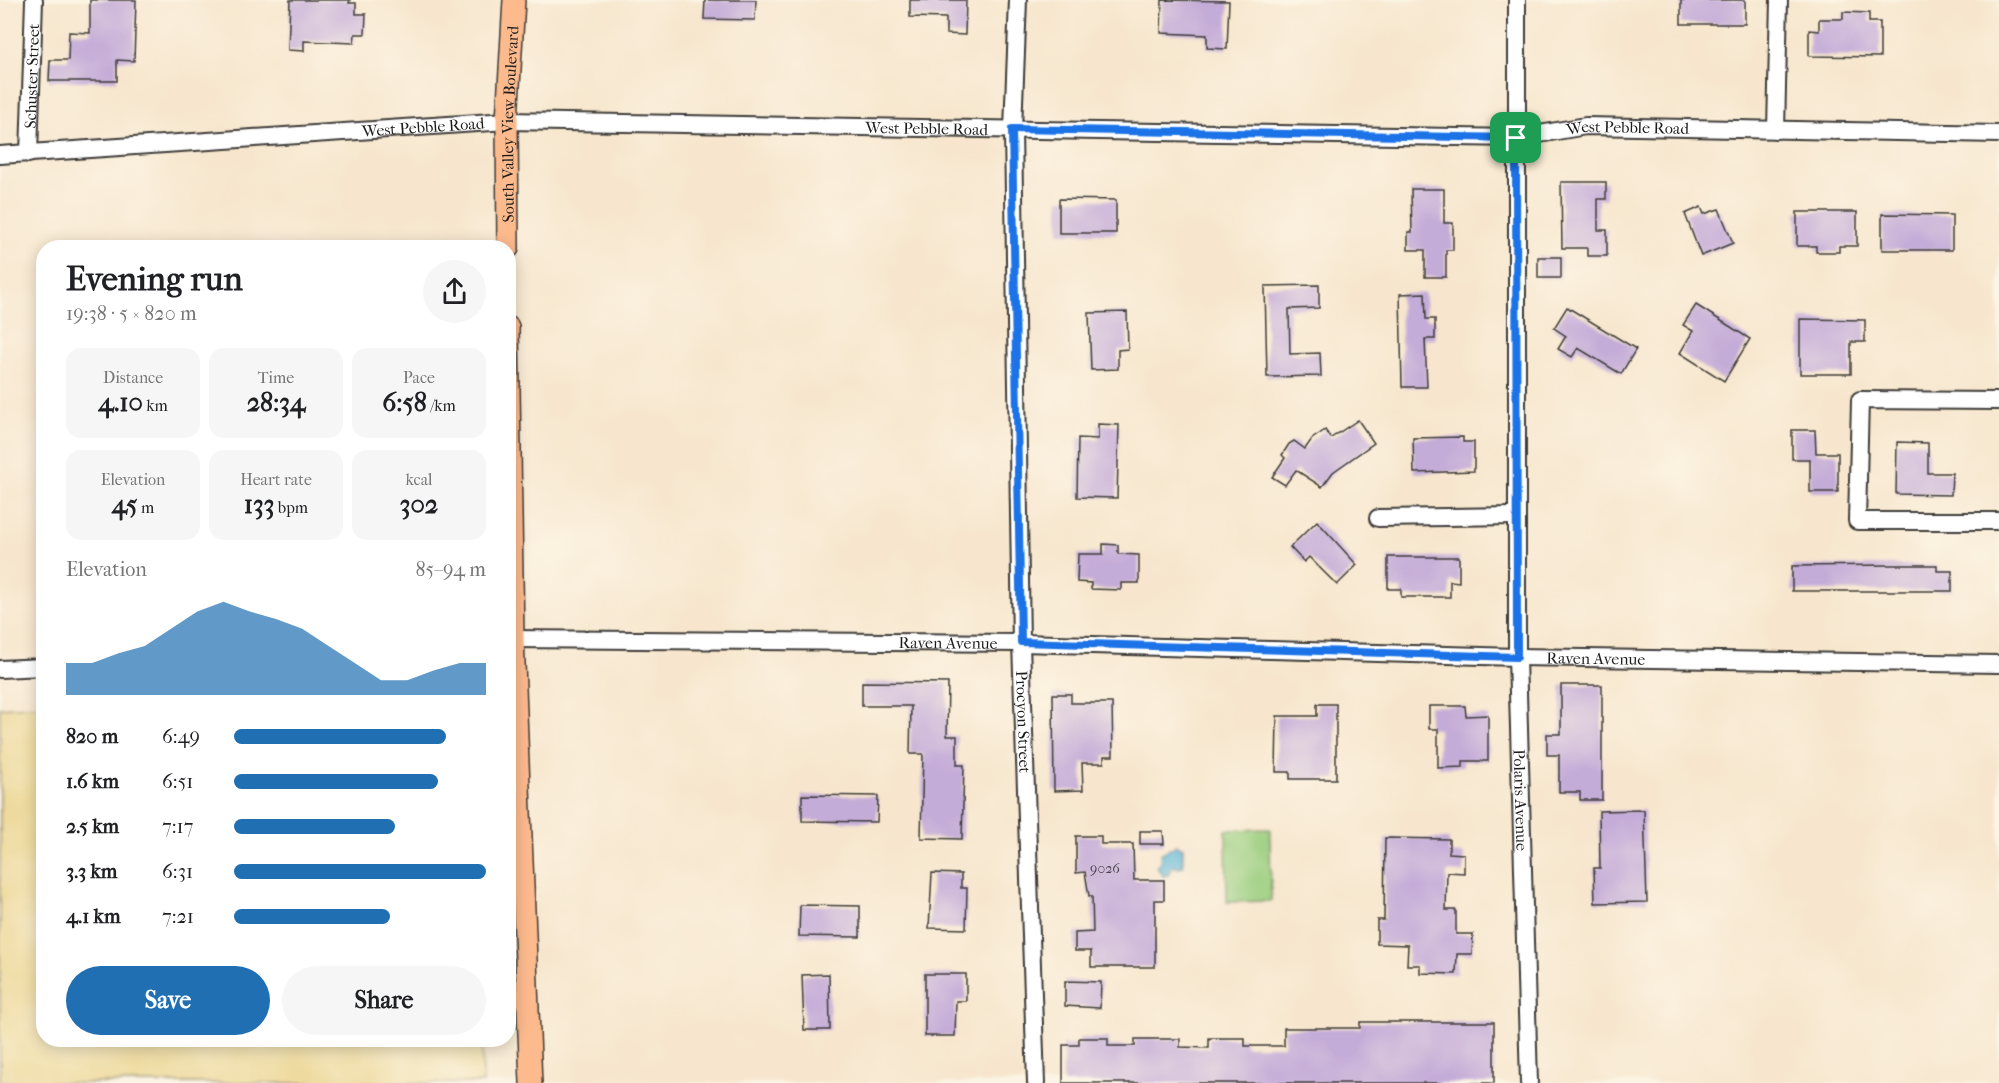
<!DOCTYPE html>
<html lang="en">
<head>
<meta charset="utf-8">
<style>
  body { margin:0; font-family:"IM FELL French Canon",serif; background:#f6f6f6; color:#202124; height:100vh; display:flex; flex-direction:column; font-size:22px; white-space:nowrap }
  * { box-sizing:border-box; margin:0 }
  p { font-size:20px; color:#757577 }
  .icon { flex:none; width:33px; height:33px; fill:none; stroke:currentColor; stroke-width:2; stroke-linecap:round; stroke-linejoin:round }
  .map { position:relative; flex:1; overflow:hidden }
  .details { position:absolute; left:36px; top:240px; width:480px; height:807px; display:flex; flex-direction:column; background:#fff; border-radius:24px; box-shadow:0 3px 15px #0003 }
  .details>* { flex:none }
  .pin { position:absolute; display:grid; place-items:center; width:51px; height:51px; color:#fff; margin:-26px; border-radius:12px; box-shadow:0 3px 9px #0006 }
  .round { display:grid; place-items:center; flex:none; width:63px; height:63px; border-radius:32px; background:#f6f6f6 }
  .overview { display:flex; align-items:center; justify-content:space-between; height:102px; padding:0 30px }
  h1 { font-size:33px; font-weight:700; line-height:45px }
  .metrics { display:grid; grid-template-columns:repeat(3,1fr); gap:9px; height:102px; padding:6px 30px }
  .metrics div { display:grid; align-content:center; border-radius:15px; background:#f6f6f6; text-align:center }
  .metrics b { font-size:26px; font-weight:700 }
  .metrics small { font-size:16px; font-weight:400 }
  .metrics p { font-size:16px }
  .chart { height:168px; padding:12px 30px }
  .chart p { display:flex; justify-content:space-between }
  .chart svg { width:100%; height:108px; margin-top:6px; fill:#1f6fb2; opacity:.7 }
  .button { display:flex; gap:12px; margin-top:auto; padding:12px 30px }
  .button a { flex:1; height:69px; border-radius:36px; background:#1f6fb2; color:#fff; font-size:24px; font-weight:700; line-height:69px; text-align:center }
  .button a+a { background:#f6f6f6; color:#202124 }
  ul { padding:0 30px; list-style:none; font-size:20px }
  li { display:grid; grid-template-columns:96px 72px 1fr; align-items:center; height:45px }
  li i { height:15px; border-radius:8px; background:#1f6fb2 }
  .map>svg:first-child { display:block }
</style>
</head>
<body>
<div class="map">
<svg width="1999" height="1083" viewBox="0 0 1999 1083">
  <rect width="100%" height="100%" fill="#fcf5e5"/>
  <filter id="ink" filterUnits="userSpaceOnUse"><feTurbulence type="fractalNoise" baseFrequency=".0167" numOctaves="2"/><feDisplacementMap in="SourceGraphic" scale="12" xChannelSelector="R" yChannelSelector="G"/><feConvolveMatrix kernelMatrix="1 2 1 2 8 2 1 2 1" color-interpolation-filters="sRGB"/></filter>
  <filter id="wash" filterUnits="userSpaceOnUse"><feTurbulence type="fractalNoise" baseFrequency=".008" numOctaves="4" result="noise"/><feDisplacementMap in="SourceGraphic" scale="24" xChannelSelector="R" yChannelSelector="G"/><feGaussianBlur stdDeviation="1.35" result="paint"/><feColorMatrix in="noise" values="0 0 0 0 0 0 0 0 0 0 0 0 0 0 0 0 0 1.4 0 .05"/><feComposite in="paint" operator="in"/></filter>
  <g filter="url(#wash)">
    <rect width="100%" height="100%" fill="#f7e6cd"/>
    <!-- green -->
    <path fill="#9acd7e" stroke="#5b744d" stroke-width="1.5" d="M1270 829 1271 901 1227 902 1226 830Z"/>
    <!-- sand -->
    <path fill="#eeda9e" stroke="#857b5d" stroke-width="1.5" d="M43 705 44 1040H482L483 1083H0V708Z"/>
    <!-- water -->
    <path fill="#58b3d6" stroke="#3a6879" stroke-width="1.5" d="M1177 845 1183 848V866L1179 868 1172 866 1168 875 1163 876 1157 867 1161 861 1160 854Z"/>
    <g id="blocks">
      <!-- building -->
      <g fill="#c4acd8">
        <path d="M90 0H136L134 61 117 60V81H49L50 60H68L69 32 90 33Z"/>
        <path d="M290 0H350L349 3H356V14H366L365 34H355L354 43 304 41V51L288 50Z"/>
        <path d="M705 0H756L755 20 704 19Z"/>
        <path d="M910 0H966L965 35 946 34V18L910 17Z"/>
        <path d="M1162 0 1229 1 1227 49 1207 48V35L1161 33Z"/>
        <rect x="1681" y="0" width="64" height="24"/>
        <path d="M1843 12 1869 13V22H1880V57L1809 56V30L1819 31V19H1843Z"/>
        <path d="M1561 182H1606V199H1598V230H1607V256H1587V248H1562Z"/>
        <path d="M1411 189H1444V223H1453V250H1446V277H1425V250H1408V232H1412Z"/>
        <path d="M1059 199 1116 200V233H1059Z"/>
        <path d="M1701 207 1704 214 1719 209 1733 243 1701 256 1685 214Z"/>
        <path d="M1797 212H1857V246H1839V252H1816V246H1797Z"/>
        <path d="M1882 214 1952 215V250H1882Z"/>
        <rect x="1538" y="257" width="23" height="21"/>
        <path d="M1319 285V308L1289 309 1290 354 1320 353 1321 376 1267 377 1265 286Z"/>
        <path d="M1425 293 1426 319H1435V339H1425L1427 387H1402L1400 294Z"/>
        <path d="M1696 305 1750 339 1724 381 1680 353 1693 331 1683 325Z"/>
        <path d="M1567 307 1636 349 1621 374 1578 348 1572 357 1558 349 1566 336 1554 328Z"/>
        <path d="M1127 312 1128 349 1118 350V369L1091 370 1089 313Z"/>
        <path d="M1800 319 1865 320V342H1851V374H1800Z"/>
        <path d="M1358 420 1374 443 1333 472 1322 487 1296 470 1285 485 1272 477 1285 458 1282 455 1289 444 1294 441 1305 449 1312 439 1325 430 1331 438Z"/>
        <path d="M1098 424 1119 425 1117 498 1077 497 1078 438 1098 439Z"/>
        <path d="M1792 430H1815L1816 453H1838V492H1810V459H1792Z"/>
        <path d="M1463 437V442H1474V471L1414 473 1413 438Z"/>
        <path d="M1897 442 1928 443V473H1952L1951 495 1896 494Z"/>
        <path d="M1317 521 1357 565 1337 585 1309 557 1304 562 1290 547Z"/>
        <path d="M1103 544 1118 545V554L1139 555V583H1121V590L1091 589V583L1077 582 1078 554H1103Z"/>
        <path d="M1388 557H1459V582L1450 581V597H1401V589H1388Z"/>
        <path d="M1891 565H1937V571H1952V591H1792V566Z"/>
        <path d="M862 682 948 683 947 736H957V765H964L962 839 921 838 923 754H910L911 706H862Z"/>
        <path d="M1561 685H1602V800H1580V792H1559V755H1547V734H1561Z"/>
        <path d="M1053 694H1071V703H1112L1113 756H1104V763H1082L1083 790 1054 791Z"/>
        <path d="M1317 704H1336V779H1290V772H1276L1277 716H1317Z"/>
        <path d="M1429 706H1465L1466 716 1488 715V761H1463V767L1438 768V729H1429Z"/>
        <path d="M802 795 878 796 877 822 802 821Z"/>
        <path d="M1644 810 1647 902 1595 903 1594 868H1600L1599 811Z"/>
        <path d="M1140 831H1163L1164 844H1140Z"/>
        <path d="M1076 836H1101V844H1133L1134 880H1164V900H1155V967H1091V951H1075V933L1093 932 1092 896H1089L1085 872 1076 873Z"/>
        <path d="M1385 838 1449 839V853L1464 854V873L1447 872 1446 910H1456V934H1473L1472 954H1457L1456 974 1420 973V965H1407L1408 945 1377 944V920H1384Z"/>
        <path d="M932 873 961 874V888H967L966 929 929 928Z"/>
        <path d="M800 905 860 906V937L799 936Z"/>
        <path d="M829 974 830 1030H804L802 975Z"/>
        <path d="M925 974H966V1001H956L955 1036H925Z"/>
        <path d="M1065 981 1101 982 1100 1008 1065 1006Z"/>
        <path d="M1360 1022H1494V1083H1063V1045H1079V1038H1108V1046H1135V1039H1180V1047L1209 1048V1038H1245V1046H1284V1028H1360Z"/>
      </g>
    </g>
  </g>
  <g filter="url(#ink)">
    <use href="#blocks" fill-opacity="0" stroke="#3d3a37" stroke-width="1.5"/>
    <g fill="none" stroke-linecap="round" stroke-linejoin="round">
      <defs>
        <g id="minor">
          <path id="s1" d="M1018 0 1013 129 1021 643 1036 1083"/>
          <path id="s2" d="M1517 0V657L1529 1083"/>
          <path d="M1776 130 1779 0"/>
          <path id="s3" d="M29 154 34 0"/>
          <path id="s4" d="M0 155 507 121 1516 138 1586 126 1999 134"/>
          <path d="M1999 401 1860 400 1857 521H1999"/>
          <path d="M1378 518 1516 516"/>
          <path id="s5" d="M508 639 1021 643 1517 657 1999 664"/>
          <path d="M0 669 44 667"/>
        </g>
        <g id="major">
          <path id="s6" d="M508 248 507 121 514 0"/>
          <path d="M508 327 513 639 531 1083"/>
        </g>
      </defs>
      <!-- minor casing -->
      <use href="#minor" stroke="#3d3a37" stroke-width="20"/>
      <!-- major casing -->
      <use href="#major" stroke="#3d3a37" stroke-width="24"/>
      <!-- minor -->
      <use href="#minor" stroke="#fff" stroke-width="16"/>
      <!-- major -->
      <use href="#major" stroke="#fcba8d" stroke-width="21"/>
    </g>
  </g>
  <g fill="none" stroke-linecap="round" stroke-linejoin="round" filter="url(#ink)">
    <defs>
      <path id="route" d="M1012 129 1516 138 1517 657 1021 642Z"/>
    </defs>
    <!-- route casing -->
    <use href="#route" stroke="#fff" stroke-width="12"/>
    <!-- route -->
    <use href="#route" stroke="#1a73e8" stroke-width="8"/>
  </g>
  <g text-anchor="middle" stroke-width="4.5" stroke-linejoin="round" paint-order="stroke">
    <!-- number labels -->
    <g font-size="14" fill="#46404b">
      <text x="1105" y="873">9026</text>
    </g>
    <!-- street labels -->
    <g font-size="16" fill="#1c1c1c" stroke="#fcf5e5">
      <text dy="6" stroke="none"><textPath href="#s3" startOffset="78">Schuster Street</textPath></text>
      <text dy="6" stroke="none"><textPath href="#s6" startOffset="124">South Valley View Boulevard</textPath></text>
      <text dy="6" stroke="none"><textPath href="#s4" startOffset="424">West Pebble Road</textPath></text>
      <text dy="6" stroke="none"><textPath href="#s4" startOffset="928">West Pebble Road</textPath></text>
      <text dy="6" stroke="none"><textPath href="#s4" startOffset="1630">West Pebble Road</textPath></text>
      <text dy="6" stroke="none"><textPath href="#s5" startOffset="440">Raven Avenue</textPath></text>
      <text dy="6" stroke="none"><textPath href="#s5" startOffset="1088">Raven Avenue</textPath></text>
      <text dy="6" stroke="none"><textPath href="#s1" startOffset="722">Procyon Street</textPath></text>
      <text dy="6" stroke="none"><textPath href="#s2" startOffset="800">Polaris Avenue</textPath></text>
    </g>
  </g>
</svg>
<div class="pin" style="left:1516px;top:138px;background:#1e9e55"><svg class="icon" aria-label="arrive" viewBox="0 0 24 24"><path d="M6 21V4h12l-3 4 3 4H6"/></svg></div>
<section class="details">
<div class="overview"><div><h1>Evening run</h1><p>19:38 · 5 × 820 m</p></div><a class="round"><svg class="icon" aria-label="share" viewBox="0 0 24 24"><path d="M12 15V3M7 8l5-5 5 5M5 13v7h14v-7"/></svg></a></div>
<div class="metrics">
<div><p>Distance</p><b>4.10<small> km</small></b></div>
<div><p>Time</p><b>28:34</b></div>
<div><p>Pace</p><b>6:58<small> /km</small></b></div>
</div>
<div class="metrics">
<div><p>Elevation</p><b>45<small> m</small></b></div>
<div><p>Heart rate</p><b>133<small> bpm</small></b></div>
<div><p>kcal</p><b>302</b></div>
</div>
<div class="chart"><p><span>Elevation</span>85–94 m</p>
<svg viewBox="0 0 160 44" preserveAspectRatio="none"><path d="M0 44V31L10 31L20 27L30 24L40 17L50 10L60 6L70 10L80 13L90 17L100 24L110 31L120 38L130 38L140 34L150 31L160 31V44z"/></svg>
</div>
<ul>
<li><b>820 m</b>6:49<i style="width:84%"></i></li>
<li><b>1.6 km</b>6:51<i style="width:81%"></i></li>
<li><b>2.5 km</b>7:17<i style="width:64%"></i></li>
<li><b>3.3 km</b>6:31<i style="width:100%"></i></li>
<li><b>4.1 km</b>7:21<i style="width:62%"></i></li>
</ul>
<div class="button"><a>Save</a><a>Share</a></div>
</section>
</div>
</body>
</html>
